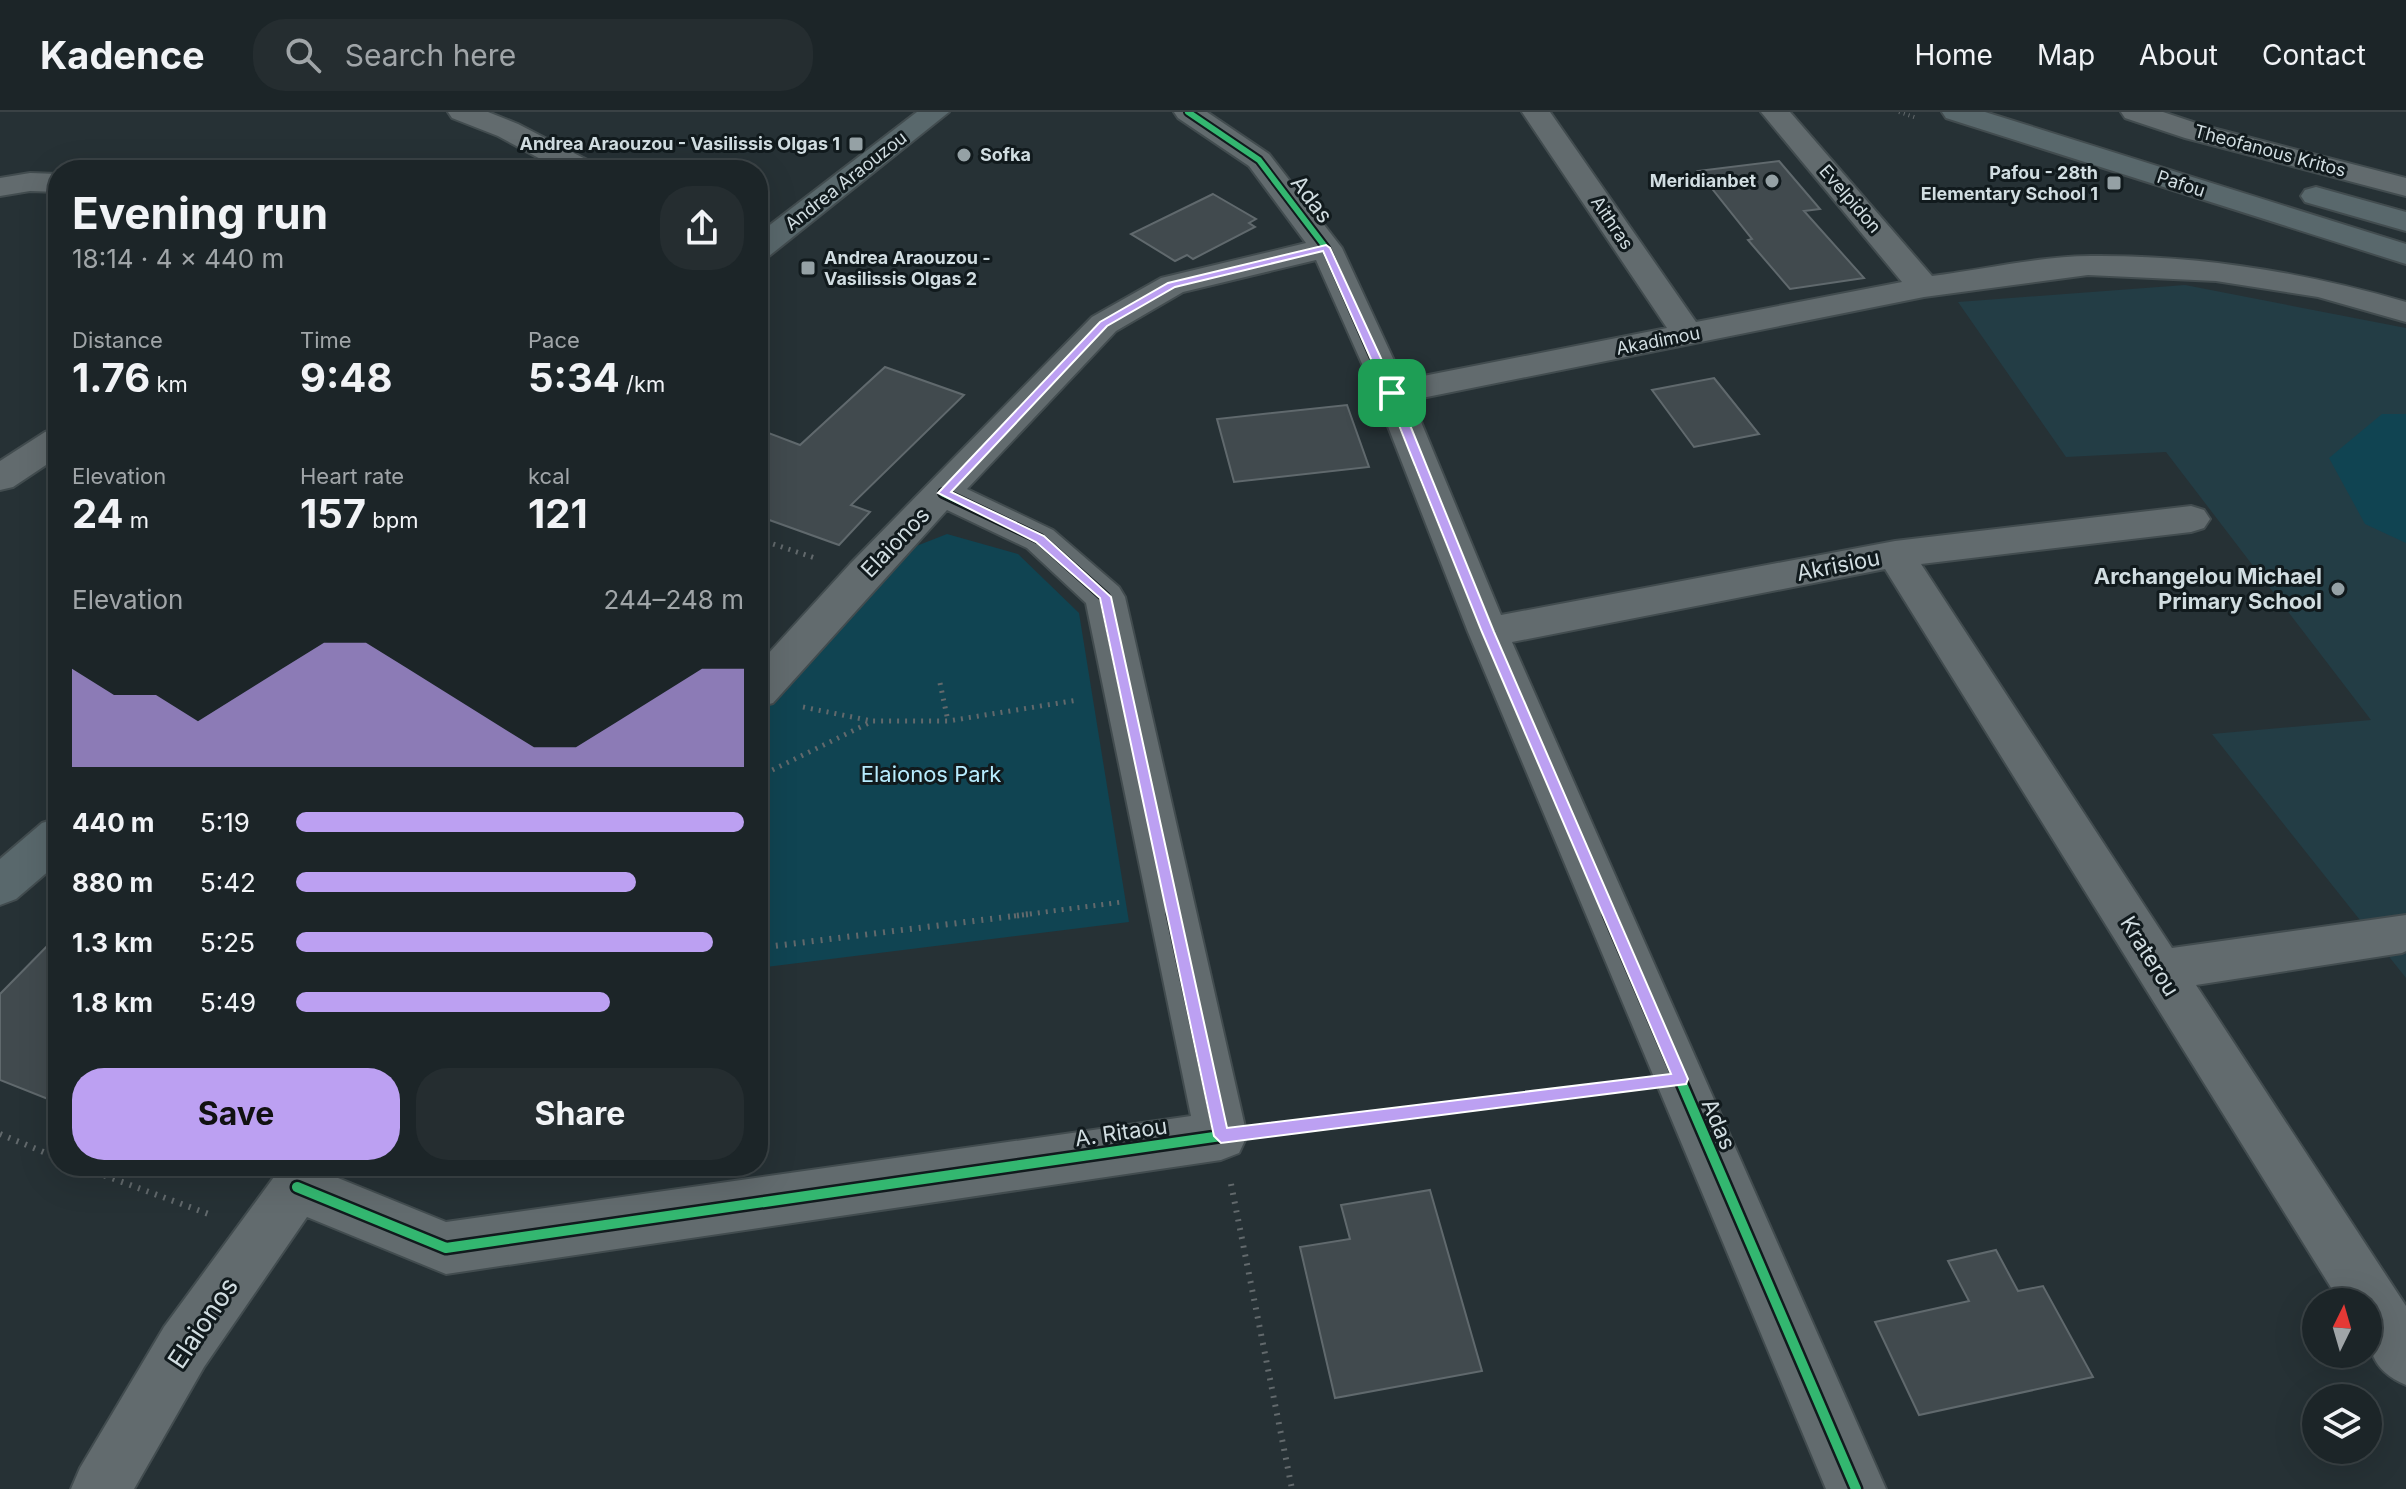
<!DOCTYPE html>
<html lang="en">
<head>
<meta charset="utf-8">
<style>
  body { margin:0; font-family:Inter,sans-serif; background:#252d30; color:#f1f3f6; height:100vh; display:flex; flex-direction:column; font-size:30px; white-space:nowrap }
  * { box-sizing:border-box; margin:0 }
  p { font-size:26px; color:#a0a5a8 }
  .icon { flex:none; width:44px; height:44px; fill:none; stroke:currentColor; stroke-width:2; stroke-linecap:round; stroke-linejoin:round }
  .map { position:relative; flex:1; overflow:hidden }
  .details { position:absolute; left:48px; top:48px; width:720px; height:1016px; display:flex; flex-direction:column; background:#1c2528; border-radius:32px; box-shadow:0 8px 32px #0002,0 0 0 2px #3a4245 }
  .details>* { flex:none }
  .needle { width:52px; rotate:5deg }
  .buttons { position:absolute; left:2302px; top:1176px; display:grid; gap:16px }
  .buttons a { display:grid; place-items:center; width:80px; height:80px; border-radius:50%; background:#1c2528; box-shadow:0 8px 32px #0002,0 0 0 2px #3a4245; font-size:40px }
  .pin { position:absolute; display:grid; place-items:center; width:68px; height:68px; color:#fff; margin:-34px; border-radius:16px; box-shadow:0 4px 12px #0006 }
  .round { display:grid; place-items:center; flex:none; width:84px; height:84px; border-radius:32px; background:#252d30 }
  .head { display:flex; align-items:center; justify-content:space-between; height:136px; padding:0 24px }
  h1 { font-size:44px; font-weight:700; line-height:60px }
  .figures { display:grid; grid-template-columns:repeat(3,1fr); gap:12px; height:136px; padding:8px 24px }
  .figures div { display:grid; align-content:center }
  .figures b { font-size:40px; font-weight:700 }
  .figures small { font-size:22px; font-weight:400 }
  .figures p { font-size:22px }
  .chart { height:224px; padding:16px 24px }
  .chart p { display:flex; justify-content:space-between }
  .chart svg { width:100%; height:144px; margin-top:8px; fill:#bca0f2; opacity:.7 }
  .cta { display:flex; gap:16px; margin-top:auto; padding:16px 24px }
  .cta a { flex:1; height:92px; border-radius:32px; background:#bca0f2; color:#111; font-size:32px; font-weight:700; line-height:92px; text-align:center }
  .cta a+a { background:#252d30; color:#f1f3f6 }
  ul { padding:0 24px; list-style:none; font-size:26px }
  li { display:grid; grid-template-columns:128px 96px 1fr; align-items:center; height:60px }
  li i { height:20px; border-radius:10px; background:#bca0f2 }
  header { display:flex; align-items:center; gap:48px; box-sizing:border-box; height:112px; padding:0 40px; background:#1c2528; border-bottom:2px solid #3a4245 }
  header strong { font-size:38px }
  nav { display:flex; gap:44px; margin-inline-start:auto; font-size:28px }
  .search { width:560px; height:72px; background:#252d30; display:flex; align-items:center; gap:20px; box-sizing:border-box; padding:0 28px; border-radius:32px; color:#a0a5a8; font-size:30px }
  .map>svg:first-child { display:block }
</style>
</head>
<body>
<header>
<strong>Kadence</strong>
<div class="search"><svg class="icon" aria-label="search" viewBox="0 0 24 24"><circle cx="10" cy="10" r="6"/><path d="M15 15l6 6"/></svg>Search here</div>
<nav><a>Home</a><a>Map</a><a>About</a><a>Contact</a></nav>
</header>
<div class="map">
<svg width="2406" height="1377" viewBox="0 0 2406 1377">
  <rect width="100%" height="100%" fill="#263135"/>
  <!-- built -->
  <path fill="#233d45" d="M2185 173 2406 216V866L2212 622 2371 608 2166 340 2066 345 1958 190Z"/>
  <!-- green -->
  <g fill="#104452">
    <path d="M2382 302H2406V431L2365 412 2329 346Z"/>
    <path d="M947 422 1018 442 1079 501 1129 810 758 856V597L901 440Z"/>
  </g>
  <!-- building -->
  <g fill="#414a4e" stroke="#60696d" stroke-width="2">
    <path d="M1779 49 1820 97 1804 99 1864 166 1790 177 1748 128 1752 127 1698 59Z"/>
    <path d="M1213 82 1256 107 1249 111 1255 115 1193 147 1187 143 1175 149 1131 122Z"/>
    <path d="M885 255 964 283 851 393 870 400 839 433 758 404V317L800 333Z"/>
    <path d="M1714 266 1759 322 1694 335 1652 278Z"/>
    <path d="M1347 293 1369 355 1234 370 1217 307Z"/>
    <path d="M58 823V991L0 968V882Z"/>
    <path d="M1430 1078 1482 1259 1335 1286 1300 1135 1350 1127 1341 1093Z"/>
    <path d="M1996 1138 2018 1179 2043 1174 2093 1265 1919 1303 1875 1210 1969 1189 1948 1149Z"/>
  </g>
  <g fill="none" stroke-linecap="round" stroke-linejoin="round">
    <defs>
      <g id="minor">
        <path d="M448 0H488L518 12 595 52 599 58H561L498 24 452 6Z"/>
        <path d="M1174 0H1207L1269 42 1342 136 1403 268 1667 216 1522 0H1550L1696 210 1902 170 1761 0H1790L1932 164C1981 158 2043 144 2091 144 2199 143 2303 160 2406 190V210L2318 185 2216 169 2088 163 1924 185 1412 288 1501 503 1895 429 2191 394 2204 398 2210 407 2204 416 2191 420 1921 452 2172 836 2406 803V839L2402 841 2196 873 2406 1194V1273C2365 1256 2368 1229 2368 1190H2340L1885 457 1512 530 1886 1377H1826L1468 520 1375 281 1316 148 1183 180 1116 219 967 377 1053 418 1119 475 1125 485 1247 1024 1239 1041 1221 1048 446 1162 307 1105 204 1255 134 1377H71L80 1356 164 1215 282 1054H343L338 1066 446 1110 1191 1004 1086 491 1027 436 947 398 773 591 758 595V553L850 452 1092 205 1161 166 1306 131 1249 54 1178 6Z"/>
        <path d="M2121 0H2163L2205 14 2406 66V84L2185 26 2125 6Z"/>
        <path d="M30 61 58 62V80L30 79 0 84V66Z"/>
        <path d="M58 316V345L13 375 0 378V349L45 320Z"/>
      </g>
      <g id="major">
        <path d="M917 0H949L769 144 758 146V122Z"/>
        <path d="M1942 0H1985L2406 132V152L1946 6Z"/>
        <path d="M2316 75 2406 100V119L2305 90 2301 84 2305 78Z"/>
        <path d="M58 706V751L16 787 0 793V747L42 711Z"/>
      </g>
    </defs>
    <!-- minor casing -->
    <use href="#minor" stroke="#424c4f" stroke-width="4"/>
    <!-- major casing -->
    <use href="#major" stroke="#424c4f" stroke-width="4"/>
    <!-- path-far2 -->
    <path stroke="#62696c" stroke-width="4" stroke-dasharray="1 4" stroke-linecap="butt" d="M1899 0 1917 6"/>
    <!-- path-far1 -->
    <g stroke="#62696c" stroke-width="5" stroke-dasharray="2 6" stroke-linecap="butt">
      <path d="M758 427 818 447"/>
      <path d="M940 571 948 609"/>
      <path d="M803 595 872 609"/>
      <path d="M758 665 873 609H948L1078 588"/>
      <path d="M1014 804 1122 790"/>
    </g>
    <!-- path -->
    <g stroke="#62696c" stroke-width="6" stroke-dasharray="2 7" stroke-linecap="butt">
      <path d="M758 836 1030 802"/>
      <path d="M1274 1018 1629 974"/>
      <path d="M0 1022 58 1046"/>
      <path d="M79 1054 214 1104"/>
      <path d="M1231 1072 1292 1377"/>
    </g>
    <!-- minor -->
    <use href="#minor" fill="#626b6e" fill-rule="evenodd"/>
    <!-- major -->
    <use href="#major" fill="#59686c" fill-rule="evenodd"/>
    <defs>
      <path id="cycleway-far2" d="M1188 0 1259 48 1326 136 1421 354"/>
      <g id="cycleway-far1">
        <path d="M1420 352 1488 520 1610 804"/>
        <path d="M943 381 1040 427 1105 485 1174 804"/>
      </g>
      <g id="cycleway">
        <path d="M1609 802 1856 1377"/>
        <path d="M297 1075 446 1136 1221 1024 1173 802"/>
      </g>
    </defs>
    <!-- cycleway-far2 casing -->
    <use href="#cycleway-far2" stroke="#111a1d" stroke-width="10"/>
    <!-- cycleway-far1 casing -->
    <use href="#cycleway-far1" stroke="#111a1d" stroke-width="12"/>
    <!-- cycleway casing -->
    <use href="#cycleway" stroke="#111a1d" stroke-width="15"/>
    <!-- cycleway-far2 -->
    <use href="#cycleway-far2" stroke="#33b770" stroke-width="6"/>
    <!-- cycleway-far1 -->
    <use href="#cycleway-far1" stroke="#33b770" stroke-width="7"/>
    <!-- cycleway -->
    <use href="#cycleway" stroke="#33b770" stroke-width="10"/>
  </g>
  <!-- route -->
  <path fill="#bca0f2" stroke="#fff" stroke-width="2" fill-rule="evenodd" d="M1326 133 1330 136 1397 281 1494 520 1688 967 1686 972 1221 1031 1214 1024 1100 486 1036 430 938 381 1100 210 1168 171ZM1323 139 1386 281 1482 520 1671 962 1227 1016 1111 485 1044 424 951 380 1107 214 1175 175Z"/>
  <!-- markers -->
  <g fill="#95a1a5" stroke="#111a1d" stroke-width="3">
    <rect x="848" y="24" width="16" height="16" rx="4"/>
    <circle cx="964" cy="43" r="8"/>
    <circle cx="1772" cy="69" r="8"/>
    <rect x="2106" y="63" width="16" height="16" rx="4"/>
    <rect x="800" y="148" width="16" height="16" rx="4"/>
    <circle cx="2338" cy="477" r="8"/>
  </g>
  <g text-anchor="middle" stroke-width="6" stroke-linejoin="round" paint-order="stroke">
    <!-- far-poi labels -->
    <g font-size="18" font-weight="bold" fill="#d1dde1" stroke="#111a1d" text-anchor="end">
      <text x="840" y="38">Andrea Araouzou - Vasilissis Olgas 1</text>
      <text x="980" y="49" text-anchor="start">Sofka</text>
      <text x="2098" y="67">Pafou - 28th<tspan x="2098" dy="21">Elementary School 1</tspan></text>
      <text x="1756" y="75">Meridianbet</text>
      <text x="824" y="152" text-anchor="start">Andrea Araouzou -<tspan x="824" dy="21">Vasilissis Olgas 2</tspan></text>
    </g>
    <!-- far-street labels -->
    <g font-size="18" fill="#d1dde1" stroke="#111a1d">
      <text transform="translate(2270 39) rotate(15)" y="6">Theofanous Kritos</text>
      <text transform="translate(846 69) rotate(-38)" y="6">Andrea Araouzou</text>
      <text transform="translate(2181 72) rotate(18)" y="6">Pafou</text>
      <text transform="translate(1850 87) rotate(49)" y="6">Evelpidon</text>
      <text transform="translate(1612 111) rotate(56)" y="6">Aithras</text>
      <text transform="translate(1658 229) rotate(-11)" y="6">Akadimou</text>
    </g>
    <!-- street labels -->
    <g font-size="22" fill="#d1dde1" stroke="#111a1d">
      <text transform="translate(1312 87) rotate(53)" y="8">Adas</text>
      <text transform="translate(895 430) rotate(-46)" y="8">Elaionos</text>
      <text transform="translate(1838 453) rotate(-11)" y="8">Akrisiou</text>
      <text transform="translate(2150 844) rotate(58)" y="8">Kraterou</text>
      <text transform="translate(1719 1012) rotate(67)" y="8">Adas</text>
      <text transform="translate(1121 1020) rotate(-8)" y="8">A. Ritaou</text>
    </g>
    <!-- poi labels -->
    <g font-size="22" font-weight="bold" fill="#d1dde1" stroke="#111a1d" text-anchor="end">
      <text x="2322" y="472">Archangelou Michael<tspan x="2322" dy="25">Primary School</tspan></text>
    </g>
    <!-- park labels -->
    <g font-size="22" fill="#b8ecfe" stroke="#111a1d">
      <text x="931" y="670">Elaionos Park</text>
    </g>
    <!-- near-street labels -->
    <g font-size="26" fill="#d1dde1" stroke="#111a1d">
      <text transform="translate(203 1211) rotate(-56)" y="9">Elaionos</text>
    </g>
  </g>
</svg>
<div class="buttons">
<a><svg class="needle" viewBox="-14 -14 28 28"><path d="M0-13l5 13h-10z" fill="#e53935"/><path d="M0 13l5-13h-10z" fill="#a0a5a8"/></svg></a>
<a><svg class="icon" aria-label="layers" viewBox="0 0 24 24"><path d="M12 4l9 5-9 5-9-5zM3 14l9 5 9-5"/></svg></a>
</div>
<div class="pin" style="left:1392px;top:281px;background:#1e9e55"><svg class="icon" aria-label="arrive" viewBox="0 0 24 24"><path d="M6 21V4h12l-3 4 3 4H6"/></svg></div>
<section class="details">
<div class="head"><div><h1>Evening run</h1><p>18:14 · 4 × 440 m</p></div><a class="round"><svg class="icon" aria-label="share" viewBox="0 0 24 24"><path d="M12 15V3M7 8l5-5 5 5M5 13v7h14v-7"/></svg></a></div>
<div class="figures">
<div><p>Distance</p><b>1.76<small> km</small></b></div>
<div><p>Time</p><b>9:48</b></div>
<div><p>Pace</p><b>5:34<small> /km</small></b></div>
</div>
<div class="figures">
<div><p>Elevation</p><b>24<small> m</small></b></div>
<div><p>Heart rate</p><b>157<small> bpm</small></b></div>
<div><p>kcal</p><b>121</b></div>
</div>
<div class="chart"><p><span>Elevation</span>244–248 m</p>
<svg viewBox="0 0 160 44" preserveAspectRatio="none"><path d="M0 44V14L10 22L20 22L30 30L40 22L50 14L60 6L70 6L80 14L90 22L100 30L110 38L120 38L130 30L140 22L150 14L160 14V44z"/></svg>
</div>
<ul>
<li><b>440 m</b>5:19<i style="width:100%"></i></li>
<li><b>880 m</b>5:42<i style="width:76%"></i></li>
<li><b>1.3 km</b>5:25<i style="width:93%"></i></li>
<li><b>1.8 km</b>5:49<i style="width:70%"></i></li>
</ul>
<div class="cta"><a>Save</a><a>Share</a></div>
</section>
</div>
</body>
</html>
